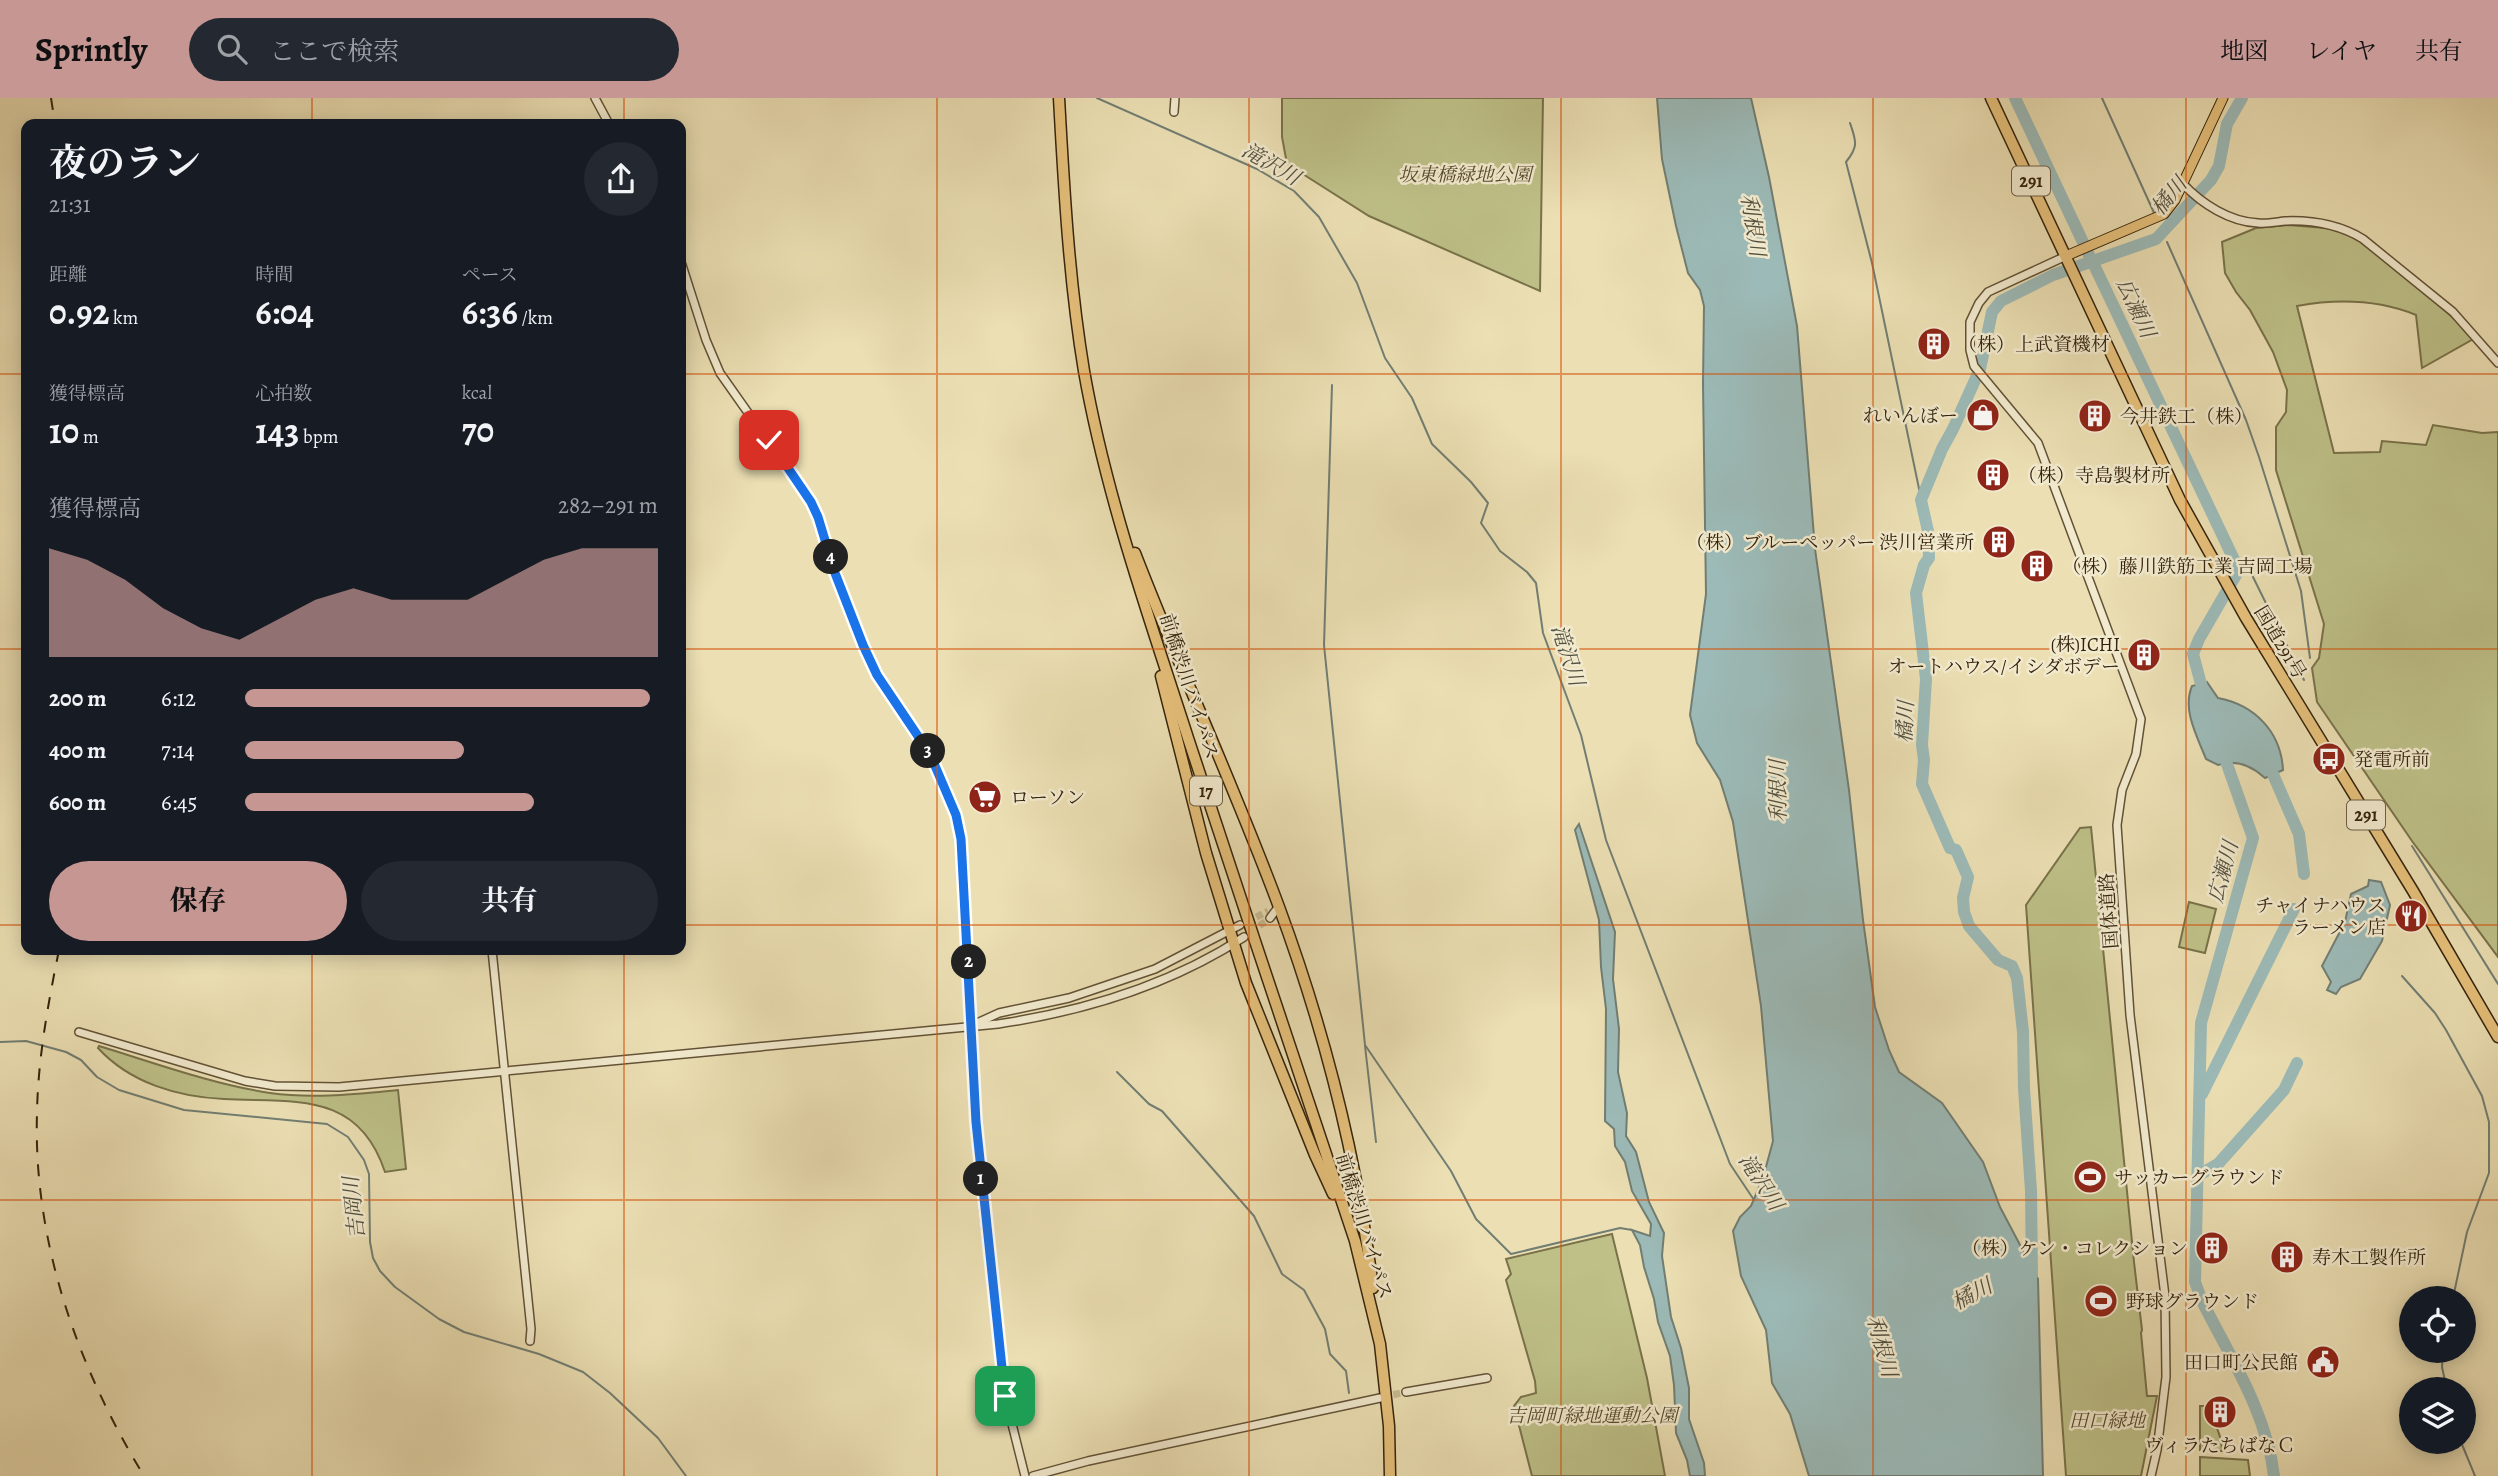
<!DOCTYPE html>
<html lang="ja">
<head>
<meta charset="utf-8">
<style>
  body { margin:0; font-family:Alegreya,"Noto Serif JP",serif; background:#242831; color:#f1f3f6; height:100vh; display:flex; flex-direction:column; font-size:26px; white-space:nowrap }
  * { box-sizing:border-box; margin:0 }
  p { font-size:23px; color:#9ea1a6 }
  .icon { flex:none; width:38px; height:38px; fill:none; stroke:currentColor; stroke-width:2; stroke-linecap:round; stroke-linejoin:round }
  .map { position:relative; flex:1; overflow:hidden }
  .drawer { position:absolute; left:21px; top:21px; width:665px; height:836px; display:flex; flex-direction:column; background:#171b24; border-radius:14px; box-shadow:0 4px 18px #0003 }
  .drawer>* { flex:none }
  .tools { position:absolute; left:2399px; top:1188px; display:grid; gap:14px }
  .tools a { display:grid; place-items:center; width:77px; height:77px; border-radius:50%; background:#171b24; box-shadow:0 4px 18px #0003; font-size:35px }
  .pin { position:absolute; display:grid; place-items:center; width:60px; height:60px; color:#fff; margin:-30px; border-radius:14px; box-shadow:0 4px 10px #0006 }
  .km { position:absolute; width:35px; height:35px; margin:-18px; border-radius:50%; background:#222; color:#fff; font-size:19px; line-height:35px; text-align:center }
  .round { display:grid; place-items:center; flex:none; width:74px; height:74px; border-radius:37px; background:#242831 }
  .head { display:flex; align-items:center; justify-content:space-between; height:119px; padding:0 28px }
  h1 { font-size:38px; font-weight:700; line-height:52px }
  .stats { display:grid; grid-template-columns:repeat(3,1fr); gap:10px; height:119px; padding:7px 28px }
  .stats div { display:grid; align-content:center }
  .stats b { font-size:35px; font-weight:700 }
  .stats small { font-size:19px; font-weight:400 }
  .stats p { font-size:19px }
  .chart { height:196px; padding:14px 28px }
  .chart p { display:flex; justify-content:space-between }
  .chart svg { width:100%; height:126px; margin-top:7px; fill:#c59692; opacity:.7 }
  .action { display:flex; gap:14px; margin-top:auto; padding:14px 28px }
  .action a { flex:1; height:80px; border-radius:42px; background:#c59692; color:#111; font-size:28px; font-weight:700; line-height:80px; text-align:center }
  .action a+a { background:#242831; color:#f1f3f6 }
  ul { padding:0 28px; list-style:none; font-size:23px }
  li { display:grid; grid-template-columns:112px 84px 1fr; align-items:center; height:52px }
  li i { height:18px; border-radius:9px; background:#c59692 }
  header { display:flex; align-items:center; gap:42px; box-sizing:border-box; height:98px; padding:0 35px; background:#c59692; color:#111 }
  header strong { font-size:33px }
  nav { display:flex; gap:38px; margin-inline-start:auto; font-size:24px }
  .search { width:490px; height:63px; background:#242831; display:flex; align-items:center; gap:18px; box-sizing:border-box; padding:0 24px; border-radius:38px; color:#9ea1a6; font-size:26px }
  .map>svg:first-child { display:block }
</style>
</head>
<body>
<header>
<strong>Sprintly</strong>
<div class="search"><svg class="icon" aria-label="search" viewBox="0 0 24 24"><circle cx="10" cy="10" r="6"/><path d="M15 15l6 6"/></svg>ここで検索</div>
<nav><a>地図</a><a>レイヤ</a><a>共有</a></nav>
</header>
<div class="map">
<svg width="2498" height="1378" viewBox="0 0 2498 1378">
  <rect width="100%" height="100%" fill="#ebdfb3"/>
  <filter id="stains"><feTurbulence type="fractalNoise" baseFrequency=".00286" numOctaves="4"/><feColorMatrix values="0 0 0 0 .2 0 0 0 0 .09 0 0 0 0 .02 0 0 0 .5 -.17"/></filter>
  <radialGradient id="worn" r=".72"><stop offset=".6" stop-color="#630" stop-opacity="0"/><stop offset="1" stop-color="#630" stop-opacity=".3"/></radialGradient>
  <!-- green -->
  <g fill="#bec088" stroke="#79724a" stroke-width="2">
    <path d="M1282 0H1543L1540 193 1369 118 1287 66 1282 39Z"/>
    <path d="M2288 127 2339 131 2362 144 2424 193 2475 240 2422 270 2416 217C2379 202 2336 201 2297 208L2334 355 2380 354 2382 343 2426 347 2433 327 2482 335 2498 334V859L2412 743 2317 604 2312 570 2319 560 2324 526 2276 372V329L2286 314 2287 292 2273 254 2250 212 2236 194 2225 175 2222 144 2256 130Z"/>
    <path d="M2091 729 2134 1164 2142 1232 2141 1235 2147 1298H2157L2141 1378H2066L2026 807 2080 730Z"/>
    <path d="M2189 804 2216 811 2205 855 2179 849Z"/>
    <path d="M99 948C155 965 212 986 270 995 313 1001 356 996 398 992L406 1071 385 1074C358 992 294 1005 224 1001 178 999 130 985 98 950Z"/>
    <path d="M1612 1136 1647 1280 1665 1378H1532L1514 1308 1521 1299 1536 1295 1535 1283 1506 1182 1511 1176 1506 1161Z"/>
    <path d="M2200 1308H2204C2213 1322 2222 1335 2222 1353L2200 1352Z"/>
    <path d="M2200 1359 2248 1362 2250 1378H2200Z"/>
  </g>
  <!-- water -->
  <g fill="#9cbab7" stroke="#727e73" stroke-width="2">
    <path d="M1657 0H1751L1769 79 1797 228 1815 451 1849 692 1863 822 1875 909 1889 952 1899 974 1942 1005 1983 1064 2000 1109 2038 1181 2043 1378H1809L1790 1316 1772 1285 1766 1232 1741 1178 1733 1133 1740 1119 1751 1108 1763 1080 1773 1043 1761 908 1733 724 1720 682 1697 645 1690 617 1706 496 1703 286 1704 208 1700 192 1688 175 1676 128 1662 61Z"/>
    <path d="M2207 584 2218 600C2255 607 2281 634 2283 672L2265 680C2252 668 2236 661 2218 667L2206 661C2197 638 2182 612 2192 588Z"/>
    <path d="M1579 726 1615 834 1613 881 1619 931 1618 974 1627 1015 1626 1038 1636 1054 1649 1104 1664 1135 1662 1158 1671 1219 1681 1250 1689 1290V1321L1704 1365 1705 1378H1690L1687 1362 1676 1335 1674 1287 1670 1258 1658 1224 1654 1201 1644 1169 1640 1147 1632 1132 1650 1138 1651 1126 1632 1093 1625 1064 1615 1048 1614 1031 1605 1023 1606 911 1601 869 1599 822 1575 732Z"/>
    <path d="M2369 782 2381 784 2390 807 2382 843 2360 881 2341 889 2336 896 2327 892 2331 884 2322 868 2345 824 2351 796 2368 788Z"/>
  </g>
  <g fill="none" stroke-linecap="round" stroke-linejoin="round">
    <!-- stream -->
    <g stroke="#727e73" stroke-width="2">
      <path d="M1097 0 1257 71 1294 93 1319 119 1357 185 1385 260 1412 300 1432 346 1471 384 1488 405 1481 425 1500 453 1527 474 1536 485 1543 535 1581 637 1606 742 1730 1066 1754 1102"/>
      <path d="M2102 0 2155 117"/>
      <path d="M1850 25C1856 43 1859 48 1846 64L1872 165 1922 405"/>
      <path d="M2167 144 2246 322 2259 359 2301 493 2310 560"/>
      <path d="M1332 287 1324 547 1365 947 1451 1073 1476 1121 1511 1156 1620 1130 1632 1132"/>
      <path d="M2238 470H2246L2251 475 2304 582"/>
      <path d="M2412 748 2498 886"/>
      <path d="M2402 878 2435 915 2446 932 2482 998 2489 1024V1075L2467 1134 2453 1200"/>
      <path d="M0 944 26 943 66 954 81 962 97 979 119 992 184 1012 327 1026 348 1039 364 1062 369 1076 370 1144 373 1160 380 1173 395 1189 439 1221 464 1234 539 1256 583 1274 610 1295 658 1340 686 1378"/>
      <path d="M1365 948 1376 1044"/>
      <path d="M1117 974 1149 1006 1162 1013 1254 1118 1282 1176 1304 1192 1325 1231 1330 1256 1346 1273 1349 1295"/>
      <path d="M2443 1253 2442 1269 2447 1292"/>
      <path d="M2461 1344 2475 1378"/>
    </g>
    <!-- river -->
    <g stroke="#9cbab7" stroke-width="12">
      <path d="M2015 0 2089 157"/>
      <path d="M2095 169 2238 470 2236 477 2199 541 2193 556 2205 601"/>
      <path d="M2221 649 2253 740 2201 925 2195 1184 2202 1203C2230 1259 2267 1315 2274 1378"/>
      <path d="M2272 674 2299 736 2304 776"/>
      <path d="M2202 996 2294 811"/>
      <path d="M2199 1077 2218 1066 2284 992 2297 965"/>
      <path d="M2026 1183 2032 1177 2031 1093 2024 990 2023 934 2017 880 2012 868 1998 862 1969 828 1964 814 1963 800 1968 779 1956 752 1950 750 1922 686 1924 662 1922 647 1926 581 1916 495 1924 467 1929 460 1928 433 1921 402 1942 351 1953 331 1980 271 1992 214 2001 203 2053 177 2156 141 2211 82 2219 68 2227 26 2242 0"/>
    </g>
    <!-- minor-tunnel -->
    <g stroke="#c6b992" stroke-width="7" stroke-dasharray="7 3.5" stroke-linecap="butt">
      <path d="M1247 824 1268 813"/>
      <path d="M1251 834 1270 820"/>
      <path d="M1383 1299 1406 1294"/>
    </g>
    <defs>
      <g id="minor">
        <path d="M595 0 609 26"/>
        <path d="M1174 14 1175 0"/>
        <path d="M2183 86C2202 106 2230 124 2258 125 2267 126 2276 124 2285 123 2313 122 2340 127 2363 141L2453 214 2498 265"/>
        <path d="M2066 158 1988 194 1979 205 1970 224V252L1974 268 2038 345 2141 621 2136 656 2122 692 2117 727 2130 917 2165 1198 2166 1279 2157 1352 2151 1378"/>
        <path d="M681 164 706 242 720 275 811 404 863 547 877 577 930 656 946 689 956 717 961 741 976 1024 984 1116 1005 1298 1025 1378"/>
        <path d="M1270 820 1279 808"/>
        <path d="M492 852 531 1231 530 1243"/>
        <path d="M977 925 999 915 1069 900 1155 871 1240 827"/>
        <path d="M79 934 245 983 275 988 339 989 998 926C1085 913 1170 887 1244 839"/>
        <path d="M1406 1294 1487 1280"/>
        <path d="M1033 1378 1088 1363 1380 1300"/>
      </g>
      <path id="major" d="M2066 158 2164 116 2175 102 2223 0"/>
      <g id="highway">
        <path d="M1059 0C1064 91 1069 183 1084 273 1106 398 1149 519 1188 640 1243 808 1299 975 1355 1143L1380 1246 1389 1328 1390 1378"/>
        <path d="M1991 0 2180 402 2246 520 2413 793 2498 939"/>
        <path d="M1135 455C1181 574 1235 690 1279 809 1324 931 1357 1061 1373 1190"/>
        <path d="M1161 578 1206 755 1246 885 1315 1057 1333 1096"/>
      </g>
    </defs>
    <!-- minor casing -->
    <use href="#minor" stroke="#625236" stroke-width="10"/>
    <!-- major casing -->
    <use href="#major" stroke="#34230c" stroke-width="11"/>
    <!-- highway casing -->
    <use href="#highway" stroke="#34230c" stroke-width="13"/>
    <!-- minor -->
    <use href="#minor" stroke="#f2eace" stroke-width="7"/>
    <!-- major -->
    <use href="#major" stroke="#e6c07a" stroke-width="9"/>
    <!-- highway -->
    <use href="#highway" stroke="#e6c07a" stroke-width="10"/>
    <!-- rail -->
    <g stroke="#34230c" stroke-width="2" stroke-dasharray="12 12" stroke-linecap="butt">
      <path d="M51 0 55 26"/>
      <path d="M59 852C48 906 38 960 37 1015 33 1144 78 1270 144 1378"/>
    </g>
  </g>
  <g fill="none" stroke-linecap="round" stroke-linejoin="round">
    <defs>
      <path id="route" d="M769 342 811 404 818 419 835 475 863 547 877 577 930 656 956 717 961 741 976 1024 1005 1298"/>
    </defs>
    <!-- route casing -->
    <use href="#route" stroke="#fff" stroke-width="14"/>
    <!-- route -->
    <use href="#route" stroke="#1a73e8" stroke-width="9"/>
  </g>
  <!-- grid -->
  <path fill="none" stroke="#d6540c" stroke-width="2" stroke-opacity="0.55" d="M312 0V26M624 0V26M937 0V1378M1249 0V1378M1561 0V1378M1873 0V1378M2186 0V1378M0 276H26M681 276H2498M0 551H26M681 551H2498M0 827H26M681 827H2498M312 852V1378M624 852V1378M0 1102H2498"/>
  <!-- icons -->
  <defs>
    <symbol id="building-disc" viewBox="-11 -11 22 22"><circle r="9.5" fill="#8f2418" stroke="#f2eace"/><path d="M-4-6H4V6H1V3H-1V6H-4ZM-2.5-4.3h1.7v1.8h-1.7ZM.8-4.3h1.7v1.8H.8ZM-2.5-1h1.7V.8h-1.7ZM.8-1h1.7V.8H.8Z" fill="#fff"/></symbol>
    <symbol id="shop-disc" viewBox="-11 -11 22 22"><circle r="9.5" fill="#8f2418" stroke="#f2eace"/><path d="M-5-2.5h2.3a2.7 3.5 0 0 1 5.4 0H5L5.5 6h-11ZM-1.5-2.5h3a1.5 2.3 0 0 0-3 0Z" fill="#fff"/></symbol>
    <symbol id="bus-disc" viewBox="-11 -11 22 22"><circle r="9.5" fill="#8f2418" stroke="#f2eace"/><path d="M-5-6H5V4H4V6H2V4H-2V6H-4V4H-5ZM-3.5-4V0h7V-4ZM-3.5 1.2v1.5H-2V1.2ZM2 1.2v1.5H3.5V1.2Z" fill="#fff"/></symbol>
    <symbol id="supermarket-disc" viewBox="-11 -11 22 22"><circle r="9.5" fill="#8f2418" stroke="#f2eace"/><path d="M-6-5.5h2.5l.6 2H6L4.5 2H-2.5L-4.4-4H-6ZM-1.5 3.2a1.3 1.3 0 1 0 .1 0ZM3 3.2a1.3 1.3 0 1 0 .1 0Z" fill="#fff"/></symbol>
    <symbol id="restaurant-disc" viewBox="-11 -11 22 22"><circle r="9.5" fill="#8f2418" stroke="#f2eace"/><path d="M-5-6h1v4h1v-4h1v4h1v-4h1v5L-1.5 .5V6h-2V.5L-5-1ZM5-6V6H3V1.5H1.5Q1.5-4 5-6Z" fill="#fff"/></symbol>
    <symbol id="stadium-disc" viewBox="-11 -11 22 22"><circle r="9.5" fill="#8f2418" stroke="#f2eace"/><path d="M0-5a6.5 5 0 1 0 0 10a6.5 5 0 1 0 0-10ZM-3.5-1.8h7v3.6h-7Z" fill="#fff"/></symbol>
    <symbol id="civic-disc" viewBox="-11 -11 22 22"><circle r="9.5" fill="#8f2418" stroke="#f2eace"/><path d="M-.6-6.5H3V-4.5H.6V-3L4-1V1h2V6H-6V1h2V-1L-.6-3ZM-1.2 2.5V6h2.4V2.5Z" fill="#fff"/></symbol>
  </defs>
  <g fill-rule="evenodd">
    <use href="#building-disc" x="1915" y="227" width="38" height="38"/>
    <use href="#shop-disc" x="1964" y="298" width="38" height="38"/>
    <use href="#building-disc" x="2076" y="299" width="38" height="38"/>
    <use href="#building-disc" x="1974" y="358" width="38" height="38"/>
    <use href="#building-disc" x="1980" y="425" width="38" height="38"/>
    <use href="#building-disc" x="2018" y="449" width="38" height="38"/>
    <use href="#building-disc" x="2125" y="538" width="38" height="38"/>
    <use href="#bus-disc" x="2310" y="642" width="38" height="38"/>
    <use href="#supermarket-disc" x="966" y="680" width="38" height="38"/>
    <use href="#restaurant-disc" x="2392" y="799" width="38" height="38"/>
    <use href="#stadium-disc" x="2071" y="1060" width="38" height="38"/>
    <use href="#building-disc" x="2193" y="1131" width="38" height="38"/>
    <use href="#building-disc" x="2268" y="1140" width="38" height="38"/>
    <use href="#stadium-disc" x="2082" y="1184" width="38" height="38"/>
    <use href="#civic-disc" x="2304" y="1245" width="38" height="38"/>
    <use href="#building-disc" x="2201" y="1295" width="38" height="38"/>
  </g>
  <g text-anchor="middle" stroke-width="5" stroke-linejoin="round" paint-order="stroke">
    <!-- shield labels -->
    <g fill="#f2eace" stroke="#6d5f46" stroke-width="2">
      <rect x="2012" y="68.5" width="38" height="29" rx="5"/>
      <rect x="1190" y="678.5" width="32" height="29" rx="5"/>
      <rect x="2347" y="702.5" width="38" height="29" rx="5"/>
    </g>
    <g font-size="18" font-weight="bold" fill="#34230c">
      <text x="2031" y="89">291</text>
      <text x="1206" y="699">17</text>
      <text x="2366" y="723">291</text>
    </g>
    <!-- park labels -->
    <g font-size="19" font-style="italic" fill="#564a2b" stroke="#f2eace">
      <text x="1465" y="83">坂東橋緑地公園</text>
      <text x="1592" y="1324">吉岡町緑地運動公園</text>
      <text x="2107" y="1329">田口緑地</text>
    </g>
    <!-- poi labels -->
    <g font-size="19" fill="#34230c" stroke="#f2eace" text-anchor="start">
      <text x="1958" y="253">（株）上武資機材</text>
      <text x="1958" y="324" text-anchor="end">れいんぼー</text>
      <text x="2120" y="325">今井鉄工（株）</text>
      <text x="2018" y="384">（株）寺島製材所</text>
      <text x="1974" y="451" text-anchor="end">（株）ブルーペッパー 渋川営業所</text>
      <text x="2062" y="475">（株）藤川鉄筋工業 吉岡工場</text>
      <text x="2120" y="553" text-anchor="end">(株)ICHI<tspan x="2120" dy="22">オートハウス/イシダボデー</tspan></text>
      <text x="2354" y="668">発電所前</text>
      <text x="1010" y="706">ローソン</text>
      <text x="2386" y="814" text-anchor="end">チャイナハウス<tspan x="2386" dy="22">ラーメン店</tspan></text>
      <text x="2114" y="1086">サッカーグラウンド</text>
      <text x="2188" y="1157" text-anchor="end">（株）ケン・コレクション</text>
      <text x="2312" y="1166">寿木工製作所</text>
      <text x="2126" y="1210">野球グラウンド</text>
      <text x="2298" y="1271" text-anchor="end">田口町公民館</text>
      <text x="2220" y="1354" text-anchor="middle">ヴィラたちばなＣ</text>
    </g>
    <!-- street labels -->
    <g font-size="19" fill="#34230c" stroke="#f2eace">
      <text transform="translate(2281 544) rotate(59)" y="7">国道291号</text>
      <text transform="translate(1190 588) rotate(72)" y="7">前橋渋川バイパス</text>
      <text transform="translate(2108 813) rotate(-94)" y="7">国体道路</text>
      <text transform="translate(1365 1128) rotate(73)" y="7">前橋渋川バイパス</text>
    </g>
    <!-- water labels -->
    <g font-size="21" font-style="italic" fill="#53503f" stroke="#f2eace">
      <text transform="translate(1271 66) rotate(30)" y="7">滝沢川</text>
      <text transform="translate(2169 98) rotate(-50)" y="7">橘川</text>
      <text transform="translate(1753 127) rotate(81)" y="7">利根川</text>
      <text transform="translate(2136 210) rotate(65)" y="7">広瀬川</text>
      <text transform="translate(1568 557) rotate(72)" y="7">滝沢川</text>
      <text transform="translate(1905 624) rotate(-87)" y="7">橘川</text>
      <text transform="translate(1778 693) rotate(-91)" y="7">利根川</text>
      <text transform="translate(2223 774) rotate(-75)" y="7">広瀬川</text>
      <text transform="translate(1761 1084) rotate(57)" y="7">滝沢川</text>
      <text transform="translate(354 1110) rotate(-96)" y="7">吉岡川</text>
      <text transform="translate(1972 1196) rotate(-28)" y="7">橘川</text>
      <text transform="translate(1882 1248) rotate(75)" y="7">利根川</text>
    </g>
  </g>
  <rect width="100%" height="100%" filter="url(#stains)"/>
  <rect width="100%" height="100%" fill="url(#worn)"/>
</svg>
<div class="tools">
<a><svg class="icon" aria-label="locate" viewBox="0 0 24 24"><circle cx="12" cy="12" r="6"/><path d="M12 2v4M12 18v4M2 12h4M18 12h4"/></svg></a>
<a><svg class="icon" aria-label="layers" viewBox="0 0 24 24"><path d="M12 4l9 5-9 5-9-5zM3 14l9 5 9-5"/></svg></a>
</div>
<div class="pin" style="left:1005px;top:1298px;background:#1e9e55"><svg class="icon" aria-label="arrive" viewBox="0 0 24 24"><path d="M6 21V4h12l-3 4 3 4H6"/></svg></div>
<div class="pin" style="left:769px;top:342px;background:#d93025"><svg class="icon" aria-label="check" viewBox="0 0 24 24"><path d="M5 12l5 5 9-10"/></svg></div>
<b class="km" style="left:981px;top:1081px">1</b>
<b class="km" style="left:969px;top:864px">2</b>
<b class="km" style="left:928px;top:653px">3</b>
<b class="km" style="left:831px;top:459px">4</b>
<section class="drawer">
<div class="head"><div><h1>夜のラン</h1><p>21:31</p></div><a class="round"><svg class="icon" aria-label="share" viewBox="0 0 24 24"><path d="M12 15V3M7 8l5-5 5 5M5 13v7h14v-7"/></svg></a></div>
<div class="stats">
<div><p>距離</p><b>0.92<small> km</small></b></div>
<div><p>時間</p><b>6:04</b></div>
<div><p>ペース</p><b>6:36<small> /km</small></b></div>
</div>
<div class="stats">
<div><p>獲得標高</p><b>10<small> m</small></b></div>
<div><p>心拍数</p><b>143<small> bpm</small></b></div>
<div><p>kcal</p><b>70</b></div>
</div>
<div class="chart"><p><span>獲得標高</span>282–291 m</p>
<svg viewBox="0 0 160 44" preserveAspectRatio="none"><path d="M0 44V6L10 10L20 17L30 27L40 34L50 38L60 31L70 24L80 20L90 24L100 24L110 24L120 17L130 10L140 6L150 6L160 6V44z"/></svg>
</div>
<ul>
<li><b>200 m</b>6:12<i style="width:98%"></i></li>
<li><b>400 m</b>7:14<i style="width:53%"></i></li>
<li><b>600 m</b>6:45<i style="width:70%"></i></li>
</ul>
<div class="action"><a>保存</a><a>共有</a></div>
</section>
</div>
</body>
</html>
